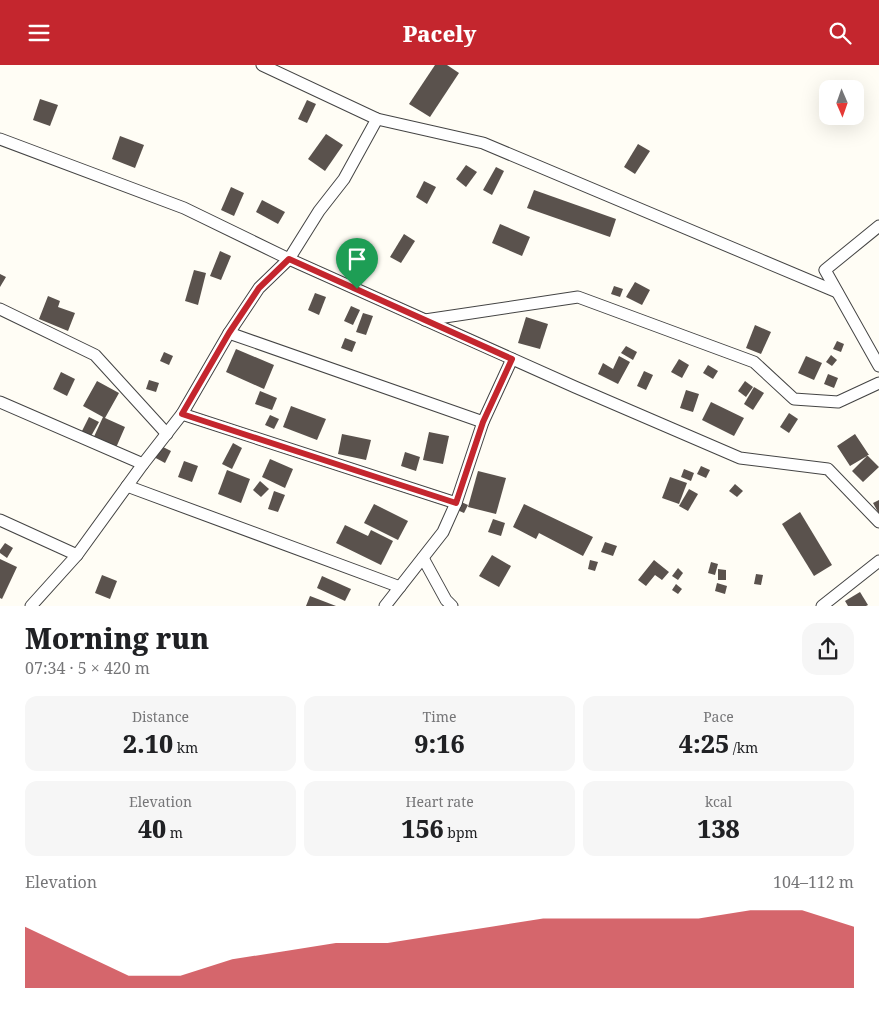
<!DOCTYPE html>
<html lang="en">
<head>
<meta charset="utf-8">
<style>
  body { margin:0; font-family:"Noto Serif",serif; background:#f6f6f6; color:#202124; height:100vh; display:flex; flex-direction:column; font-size:19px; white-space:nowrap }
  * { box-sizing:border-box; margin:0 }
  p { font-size:16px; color:#757577 }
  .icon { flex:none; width:28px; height:28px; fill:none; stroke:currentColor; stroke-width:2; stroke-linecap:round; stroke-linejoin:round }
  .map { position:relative; height:541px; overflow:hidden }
  .details { display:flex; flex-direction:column; background:#fff; flex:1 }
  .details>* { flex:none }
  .needle { width:32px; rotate:178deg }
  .tools { position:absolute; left:819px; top:15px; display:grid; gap:10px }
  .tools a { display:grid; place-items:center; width:45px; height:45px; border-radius:10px; background:#fff; box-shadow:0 5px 20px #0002; font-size:25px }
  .pin { position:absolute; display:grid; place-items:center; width:42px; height:42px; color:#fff; margin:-51px -21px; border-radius:50% 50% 50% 0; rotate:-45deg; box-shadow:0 0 5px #0007 }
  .pin .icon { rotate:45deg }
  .round { display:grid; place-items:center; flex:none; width:52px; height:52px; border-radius:15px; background:#f6f6f6 }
  .summary { display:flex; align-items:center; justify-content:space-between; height:85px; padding:0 25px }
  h1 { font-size:28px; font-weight:800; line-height:38px }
  .stats { display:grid; grid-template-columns:repeat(3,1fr); gap:8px; height:85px; padding:5px 25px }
  .stats div { display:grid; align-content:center; border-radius:12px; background:#f6f6f6; text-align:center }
  .stats b { font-size:25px; font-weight:800 }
  .stats small { font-size:14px; font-weight:400 }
  .stats p { font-size:14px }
  .chart { height:140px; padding:10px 25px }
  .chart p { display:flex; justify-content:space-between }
  .chart svg { width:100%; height:90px; margin-top:5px; fill:#c4262e; opacity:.7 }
  header { display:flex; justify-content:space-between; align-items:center; height:65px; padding:0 25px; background:#c4262e; color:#fff; font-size:22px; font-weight:800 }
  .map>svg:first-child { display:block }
</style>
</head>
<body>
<header><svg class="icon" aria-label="menu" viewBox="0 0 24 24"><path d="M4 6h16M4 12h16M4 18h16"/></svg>Pacely<svg class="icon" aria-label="search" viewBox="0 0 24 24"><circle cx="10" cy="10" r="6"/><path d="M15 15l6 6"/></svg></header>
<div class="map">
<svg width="879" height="541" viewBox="0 0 879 541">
  <rect width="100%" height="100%" fill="#fffdf5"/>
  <!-- building -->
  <g fill="#5a524d">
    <path d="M435 0H447L459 8 430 52 409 39Z"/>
    <path d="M40 34 58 40 50 61 33 55Z"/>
    <path d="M307 35 316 39 307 58 298 54Z"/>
    <path d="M326 69 343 80 325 106 308 94Z"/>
    <path d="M120 71 144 80 135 103 112 94Z"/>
    <path d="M638 79 650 86 635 109 624 102Z"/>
    <path d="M466 100 477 107 466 122 456 114Z"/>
    <path d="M496 102 504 106 492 130 483 125Z"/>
    <path d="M424 116 436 122 427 139 416 132Z"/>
    <path d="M231 122 244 128 234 151 221 145Z"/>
    <path d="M534 125 616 154 610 172 527 143Z"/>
    <path d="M262 135 285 147 278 159 256 147Z"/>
    <path d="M500 159 530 172 522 191 492 178Z"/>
    <path d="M404 169 415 176 401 198 390 192Z"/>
    <path d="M220 186 231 191 221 215 210 211Z"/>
    <path d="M194 205 206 208 198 240 185 236Z"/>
    <path d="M0 209 6 212 0 222Z"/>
    <path d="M635 217 650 225 642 240 626 232Z"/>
    <path d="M614 221 623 224 620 232 611 229Z"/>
    <path d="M315 228 326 232 319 250 308 245Z"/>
    <path d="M48 231 60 236 58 242 75 248 68 266 39 254Z"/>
    <path d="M351 241 360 245 353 260 344 256Z"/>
    <path d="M363 248 373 251 366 270 356 267Z"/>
    <path d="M526 252 548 259 540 284 518 278Z"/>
    <path d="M755 260 771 267 761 289 746 283Z"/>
    <path d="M345 273 356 277 352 287 341 283Z"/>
    <path d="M837 276 844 279 841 287 833 284Z"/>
    <path d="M626 281 637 287 633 295 621 288Z"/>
    <path d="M236 284 274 300 264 324 226 307Z"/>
    <path d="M164 287 173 291 169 300 160 296Z"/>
    <path d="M831 290 837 295 832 301 826 297Z"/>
    <path d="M619 291 630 297 618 319 598 309 603 298 613 304Z"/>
    <path d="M806 291 822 298 814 315 798 308Z"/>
    <path d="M679 294 689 300 682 313 671 307Z"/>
    <path d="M708 300 718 306 713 314 703 308Z"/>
    <path d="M644 306 653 310 646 325 637 321Z"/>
    <path d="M61 307 75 314 67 331 53 324Z"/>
    <path d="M828 309 838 313 834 323 824 319Z"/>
    <path d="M149 315 159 318 156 327 146 324Z"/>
    <path d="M97 316 119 328 105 353 125 362 115 385 92 376 103 352 83 341Z"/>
    <path d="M745 316 753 322 746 332 738 326Z"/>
    <path d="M754 322 764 328 753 345 744 339Z"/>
    <path d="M686 325 699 329 693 347 680 343Z"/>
    <path d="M260 326 277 333 272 345 255 339Z"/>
    <path d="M711 337 744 353 734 371 702 355Z"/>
    <path d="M291 341 326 354 317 375 283 362Z"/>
    <path d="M789 348 798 354 789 368 780 362Z"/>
    <path d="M270 350 279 354 274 364 265 360Z"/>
    <path d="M89 352 99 357 90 373 81 368Z"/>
    <path d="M429 367 449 371 443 399 423 395Z"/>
    <path d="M342 369 371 375 366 395 338 389Z"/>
    <path d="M855 369 869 390H867L879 402 863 417 852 406 867 391 850 401 837 381Z"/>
    <path d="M233 378 242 383 232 404 222 399Z"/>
    <path d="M159 380 171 386 165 398 152 391Z"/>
    <path d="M405 387 420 392 416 406 401 401Z"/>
    <path d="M270 394 293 404 285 423 262 412Z"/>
    <path d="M184 396 198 401 192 417 178 412Z"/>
    <path d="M701 401 710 405 706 413 697 409Z"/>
    <path d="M684 404 694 408 691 416 681 412Z"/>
    <path d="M227 405 250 414 241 438 218 429Z"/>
    <path d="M478 406 506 413 496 449 468 442Z"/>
    <path d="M670 412 687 418 679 439 662 433Z"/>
    <path d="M260 416 269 424 261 432 253 425Z"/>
    <path d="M735 419 743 426 737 432 729 426Z"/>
    <path d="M689 424 698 429 688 446 679 441Z"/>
    <path d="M274 426 285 430 278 447 268 444Z"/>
    <path d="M879 435V449L873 438Z"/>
    <path d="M459 436 468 440 464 448 455 444Z"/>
    <path d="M374 439 408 456 398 475 364 458Z"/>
    <path d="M524 439 593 472 583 491 539 468 536 474 513 462Z"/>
    <path d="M800 447 832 500 814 511 782 459Z"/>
    <path d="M493 454 505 458 501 471 488 467Z"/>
    <path d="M345 460 368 471 371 465 393 476 381 500 336 478Z"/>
    <path d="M605 477 617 481 613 491 601 487Z"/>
    <path d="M5 478 13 483 7 493 0 488V485Z"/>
    <path d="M492 490 511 501 499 522 479 511Z"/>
    <path d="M0 494 17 502 2 534 0 533Z"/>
    <path d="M590 495 598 497 595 506 588 504Z"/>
    <path d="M654 495 669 507 662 515 655 510 646 521 638 515Z"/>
    <path d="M711 497 718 499 715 510 708 508Z"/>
    <path d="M678 503 683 508 678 515 672 511Z"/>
    <path d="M718 504 726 505V515H718Z"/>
    <path d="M756 509 763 510 761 520 754 519Z"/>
    <path d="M102 510 117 516 110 534 95 528Z"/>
    <path d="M322 511 351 524 345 536 317 523Z"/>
    <path d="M717 518 727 521 725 529 715 526Z"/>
    <path d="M676 519 682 524 678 529 672 525Z"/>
    <path d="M860 527 868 540 866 541H848L845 536Z"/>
    <path d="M310 531 336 541H306Z"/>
  </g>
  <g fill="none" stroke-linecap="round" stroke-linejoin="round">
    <defs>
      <g id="minor">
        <path d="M262 0 377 54 483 78 837 227"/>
        <path d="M0 74 184 143 289 194 575 322 740 393 828 404 879 457"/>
        <path d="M879 161 825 205 879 301"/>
        <path d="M0 244 95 290 167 369"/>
        <path d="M425 255 578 232 754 297 794 334 838 337 879 318"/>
        <path d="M229 268 483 357 456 438 443 467 385 541"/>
        <path d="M0 337 143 399"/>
        <path d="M182 349 456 438"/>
        <path d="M483 357 512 294"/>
        <path d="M127 421 400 522"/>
        <path d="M0 455 77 490"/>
        <path d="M423 493 446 535 452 541"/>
        <path d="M31 541 77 490 143 399 182 349 229 268 259 223 289 194 319 146 344 114 377 54"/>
        <path d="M822 541 879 496"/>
      </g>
    </defs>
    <!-- minor casing -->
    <use href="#minor" stroke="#444" stroke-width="13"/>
    <!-- minor -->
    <use href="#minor" stroke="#fff" stroke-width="11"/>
  </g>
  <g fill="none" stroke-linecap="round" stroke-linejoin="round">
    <defs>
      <path id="route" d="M289 194 512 294 483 357 456 438 182 349 229 268 259 223Z"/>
    </defs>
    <!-- route casing -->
    <use href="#route" stroke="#fff" stroke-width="10"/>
    <!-- route -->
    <use href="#route" stroke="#c4262e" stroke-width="6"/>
  </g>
</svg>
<div class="tools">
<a><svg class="needle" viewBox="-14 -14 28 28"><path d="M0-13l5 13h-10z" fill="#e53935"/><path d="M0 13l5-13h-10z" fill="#757577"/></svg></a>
</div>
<div class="pin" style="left:357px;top:224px;background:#1e9e55"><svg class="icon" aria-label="arrive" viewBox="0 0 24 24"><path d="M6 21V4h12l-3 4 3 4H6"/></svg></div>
</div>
<section class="details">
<div class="summary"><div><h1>Morning run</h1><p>07:34 · 5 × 420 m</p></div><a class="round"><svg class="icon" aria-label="share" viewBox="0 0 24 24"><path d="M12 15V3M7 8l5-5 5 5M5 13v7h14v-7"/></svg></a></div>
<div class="stats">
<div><p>Distance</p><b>2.10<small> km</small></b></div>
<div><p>Time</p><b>9:16</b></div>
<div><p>Pace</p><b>4:25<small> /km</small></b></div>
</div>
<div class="stats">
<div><p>Elevation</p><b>40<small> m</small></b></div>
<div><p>Heart rate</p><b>156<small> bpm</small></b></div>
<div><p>kcal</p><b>138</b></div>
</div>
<div class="chart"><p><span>Elevation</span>104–112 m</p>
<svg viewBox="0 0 160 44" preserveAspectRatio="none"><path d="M0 44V14L10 26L20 38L30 38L40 30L50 26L60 22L70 22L80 18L90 14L100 10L110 10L120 10L130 10L140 6L150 6L160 14V44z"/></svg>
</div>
</section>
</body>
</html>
